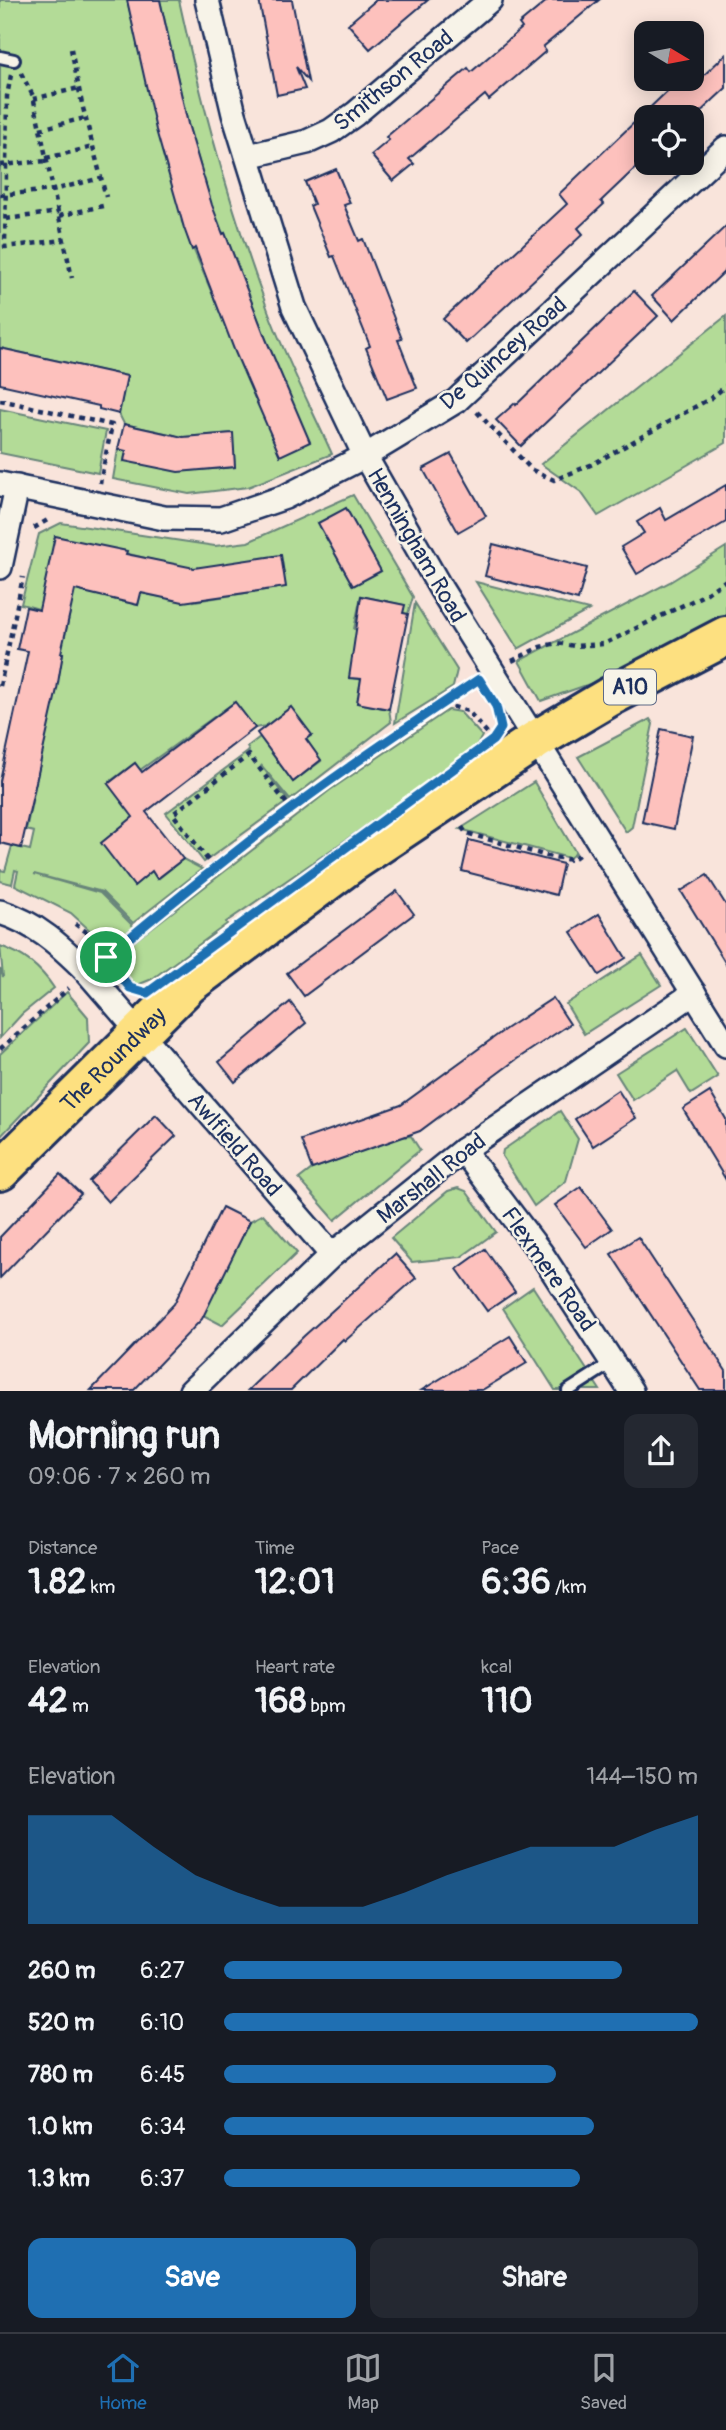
<!DOCTYPE html>
<html lang="en">
<head>
<meta charset="utf-8">
<style>
  body { margin:0; font-family:Pangolin,sans-serif; background:#242831; color:#f1f3f6; height:100vh; display:flex; flex-direction:column; font-size:26px; white-space:nowrap }
  * { box-sizing:border-box; margin:0 }
  p { font-size:23px; color:#9ea1a6 }
  .icon { flex:none; width:38px; height:38px; fill:none; stroke:currentColor; stroke-width:2; stroke-linecap:round; stroke-linejoin:round }
  .map { position:relative; height:1391px; overflow:hidden }
  .drawer { display:flex; flex-direction:column; background:#171b24; flex:1 }
  .drawer>* { flex:none }
  .needle { width:46px; rotate:100deg }
  .buttons { position:absolute; left:634px; top:21px; display:grid; gap:14px }
  .buttons a { display:grid; place-items:center; width:70px; height:70px; border-radius:14px; background:#171b24; box-shadow:0 4px 18px #0003; font-size:35px }
  .pin { position:absolute; display:grid; place-items:center; width:60px; height:60px; color:#fff; margin:-30px; border:4px solid #fff; border-radius:50%; box-shadow:0 2px 7px #0007 }
  .round { display:grid; place-items:center; flex:none; width:74px; height:74px; border-radius:14px; background:#242831 }
  .headline { display:flex; align-items:center; justify-content:space-between; height:119px; padding:0 28px }
  h1 { font-size:38px; font-weight:800; line-height:52px }
  .metrics { display:grid; grid-template-columns:repeat(3,1fr); gap:10px; height:119px; padding:7px 28px }
  .metrics div { display:grid; align-content:center }
  .metrics b { font-size:35px; font-weight:800 }
  .metrics small { font-size:19px; font-weight:400 }
  .metrics p { font-size:19px }
  .chart { height:196px; padding:14px 28px }
  .chart p { display:flex; justify-content:space-between }
  .chart svg { width:100%; height:126px; margin-top:7px; fill:#1f6fb2; opacity:.7 }
  .cta { display:flex; gap:14px; margin-top:auto; padding:14px 28px }
  .cta a { flex:1; height:80px; border-radius:14px; background:#1f6fb2; color:#fff; font-size:28px; font-weight:800; line-height:80px; text-align:center }
  .cta a+a { background:#242831; color:#f1f3f6 }
  ul { padding:0 28px; list-style:none; font-size:23px }
  li { display:grid; grid-template-columns:112px 84px 1fr; align-items:center; height:52px }
  li i { height:18px; border-radius:9px; background:#1f6fb2 }
  .tabs { display:flex; justify-content:space-around; align-items:center; height:98px; border-top:2px solid #363941; background:#171b24; font-size:19px; color:#9ea1a6 }
  .tabs a { display:grid; justify-items:center; gap:4px }
  .tabs .current { color:#1f6fb2 }
  .map>svg:first-child { display:block }
</style>
</head>
<body>
<div class="map">
<svg width="726" height="1391" viewBox="0 0 726 1391">
  <rect width="100%" height="100%" fill="#f9e4db"/>
  <filter id="ink" filterUnits="userSpaceOnUse"><feTurbulence type="fractalNoise" baseFrequency=".0143" numOctaves="2"/><feDisplacementMap in="SourceGraphic" scale="14" xChannelSelector="R" yChannelSelector="G"/><feConvolveMatrix kernelMatrix="1 2 1 2 8 2 1 2 1" color-interpolation-filters="sRGB"/></filter>
  <g filter="url(#ink)">
    <!-- green -->
    <g fill="#b3db97" stroke="#67857a" stroke-width="2" fill-rule="evenodd">
      <path d="M0 0H127L179 208 210 199 188 124 160 0H179C202 106 231 211 269 313 287 361 311 407 332 454L248 487 189 494 113 479 118 449 126 451 124 461 174 435 124 424 119 414 126 376 0 348ZM182 222 225 233 266 339 280 455ZM232 433 235 467 187 471 184 437Z"/>
      <path d="M726 316V443L598 516 581 492 541 464Z"/>
      <path d="M0 409 106 431 98 473 0 453Z"/>
      <path d="M353 495 413 597 408 614 403 613 404 605 361 596 354 629 370 632 349 677 361 679 357 703 389 709 391 722 290 800 261 765 288 801 204 862 166 813 249 751 247 747 260 737 293 782 321 761 306 739 311 735 291 707 266 726 255 728 235 702 140 770 135 763 108 783 134 816V885L152 871 158 879 183 859 202 869 133 923 102 892 34 874 100 893 134 927 108 947 71 913 15 885 18 871 15 870 12 884 0 881V870L5 871 12 846 30 850 34 832 26 830 63 654 54 651 65 636 70 612 46 611 21 604 39 534 61 523 215 546 248 542ZM346 508 381 571 353 586 320 527ZM55 536 174 565 167 598 141 593 138 605 73 589ZM189 569 285 587 194 601Z"/>
      <path d="M726 547V618L621 673 541 701 519 661 670 582Z"/>
      <path d="M476 582 589 610 518 649Z"/>
      <path d="M415 603 457 670 453 687 395 723Z"/>
      <path d="M448 710 460 712 482 736 473 753 226 922 227 924 152 979 130 988 106 963 330 790Z"/>
      <path d="M650 719 653 724 632 827 626 832 578 757Z"/>
      <path d="M534 782 576 853 569 858 460 829Z"/>
      <path d="M0 946C24 954 40 967 54 988L22 1014 0 1038V969L3 977Z"/>
      <path d="M642 955 661 985 584 1034 566 1004Z"/>
      <path d="M67 992 88 1017 89 1043 0 1137V1054Z"/>
      <path d="M687 1028 718 1077 691 1094 677 1071 633 1100 616 1073Z"/>
      <path d="M560 1111 578 1139 566 1181 534 1206 502 1156 503 1150Z"/>
      <path d="M411 1136 420 1150 335 1220 299 1179 312 1169 401 1137Z"/>
      <path d="M458 1188 466 1191 496 1232 461 1257 412 1262 391 1238 448 1191Z"/>
      <path d="M263 1214 297 1253 222 1325 203 1315 250 1221Z"/>
      <path d="M533 1287 600 1390H555L503 1308Z"/>
    </g>
    <!-- building -->
    <g fill="#fdc1bd" stroke="#1b2f5e" stroke-width="2">
      <path d="M127 0H160L188 124 212 205 223 234 225 233 266 339 310 442 280 456 235 352 195 248 192 250 184 228 156 130Z"/>
      <path d="M259 0H292L308 81 296 67 305 89 277 95Z"/>
      <path d="M376 0H428L370 49 348 24Z"/>
      <path d="M548 0H599L543 47 546 51 489 100 485 95 409 159 414 164 393 181 371 155 389 140 386 137 468 68 471 72 522 28 519 24Z"/>
      <path d="M726 54V88L695 117H646V158L601 201 604 204 578 228 583 234 466 343 443 319 567 204 559 194 680 79H691L692 68 701 78Z"/>
      <path d="M336 169 350 203 344 205 359 241 363 239 402 339 398 340 417 388 387 399 366 348 370 346 334 256 331 257 310 206 314 204 305 182Z"/>
      <path d="M726 226V270L674 320 652 296Z"/>
      <path d="M634 291 658 316 521 446 496 420 515 403 516 405Z"/>
      <path d="M0 348 127 376 119 414 99 409V406L0 384Z"/>
      <path d="M124 424 183 437 233 433 235 467 178 472 124 461 126 451 118 449Z"/>
      <path d="M451 454 486 516 458 532 423 469Z"/>
      <path d="M726 485V522L637 574 621 547 644 533 637 522 660 508 666 520Z"/>
      <path d="M346 508 381 571 353 586 318 523Z"/>
      <path d="M55 536 127 551 126 554 194 568 281 555 286 587 183 602 141 593 138 605 75 590 61 653H63L57 689 21 848 0 843V781L28 651 17 649 26 607 39 610Z"/>
      <path d="M493 544 587 568 578 600 485 576Z"/>
      <path d="M361 596 405 605 403 613 408 614 389 709 357 703 361 679 349 678Z"/>
      <path d="M235 702 255 728 146 812 183 859 157 879 152 871 134 886 101 843 133 817 108 784 135 763 142 772Z"/>
      <path d="M291 707 312 735 306 739 321 760 293 782 257 733Z"/>
      <path d="M661 729 693 736 674 829 642 822Z"/>
      <path d="M469 840 563 864 556 895 462 871Z"/>
      <path d="M707 875 726 905V964L681 891Z"/>
      <path d="M397 891 414 914 304 996 287 973Z"/>
      <path d="M599 914 626 958 599 975 571 932Z"/>
      <path d="M553 998 570 1024 517 1059 420 1131 312 1169 301 1140 401 1105 507 1028Z"/>
      <path d="M290 1002 306 1023 235 1082 219 1062Z"/>
      <path d="M618 1090 636 1118 593 1146 575 1119Z"/>
      <path d="M710 1092 726 1119V1180L683 1109Z"/>
      <path d="M156 1115 176 1136 108 1202 89 1181Z"/>
      <path d="M60 1174 81 1194 0 1278V1237Z"/>
      <path d="M581 1187 612 1229 586 1247 555 1205Z"/>
      <path d="M222 1207 250 1221 202 1319 134 1390H91L174 1304Z"/>
      <path d="M638 1237 726 1371V1390H700L611 1254Z"/>
      <path d="M485 1249 515 1292 487 1311 457 1269Z"/>
      <path d="M395 1254 416 1278 345 1341 343 1339 291 1390H248L304 1336Z"/>
      <path d="M510 1336 527 1363 482 1390H422Z"/>
    </g>
    <g fill="none" stroke-linecap="round" stroke-linejoin="round">
      <defs>
        <g id="lane">
          <path d="M0 57 14 60"/>
          <path d="M568 1391 613 1362"/>
        </g>
        <g id="street">
          <path d="M207 0 234 114 294 307 365 456 441 589 726 1045"/>
          <path d="M248 156 307 142 331 131 355 114 490 0"/>
          <path d="M0 484 164 518 221 519 285 497 365 456 456 401 726 148"/>
          <path d="M0 567 17 487"/>
          <path d="M0 912C36 923 61 946 87 972L332 1255"/>
          <path d="M463 1150 541 1253 631 1391"/>
          <path d="M191 1391 332 1255 463 1150 694 993"/>
        </g>
        <g id="highway">
          <path id="s1" d="M0 1171 189 984 350 864 536 740 609 697 726 636"/>
        </g>
      </defs>
      <!-- lane casing -->
      <use href="#lane" stroke="#1b2f5e" stroke-width="16"/>
      <!-- street casing -->
      <use href="#street" stroke="#1b2f5e" stroke-width="28"/>
      <!-- highway casing -->
      <use href="#highway" stroke="#1b2f5e" stroke-width="44"/>
      <!-- path -->
      <g stroke="#1b2f5e" stroke-width="4.5" stroke-dasharray="5 5" stroke-linecap="butt">
        <path d="M71 49 82 104 106 197"/>
        <path d="M21 73 33 96 72 278"/>
        <path d="M11 75 7 96 5 247 64 240"/>
        <path d="M33 99 79 88"/>
        <path d="M40 129 85 118"/>
        <path d="M46 158 93 147"/>
        <path d="M0 165 47 161"/>
        <path d="M0 195 53 190 101 178"/>
        <path d="M59 216 107 205"/>
        <path d="M6 219 58 212"/>
        <path d="M0 400 112 425 100 483"/>
        <path d="M477 412 532 470 554 480 593 464 711 398 726 386"/>
        <path d="M34 528 51 518"/>
        <path d="M512 661 540 647 557 643 575 646 604 644 704 595 726 580"/>
        <path d="M0 686 23 577"/>
        <path d="M443 704 468 711 489 735"/>
        <path d="M462 827 466 833 547 856 572 860 581 853"/>
        <path d="M214 868 173 814 249 755 291 809"/>
        <path d="M75 924 88 933 96 944"/>
        <path d="M105 957C166 908 227 858 289 811 350 766 412 724 474 682"/>
        <path d="M0 1049 69 988"/>
      </g>
      <!-- lane -->
      <use href="#lane" stroke="#f7f3e8" stroke-width="10"/>
      <!-- street -->
      <use href="#street" stroke="#f7f3e8" stroke-width="23"/>
      <!-- highway -->
      <use href="#highway" stroke="#fde080" stroke-width="38"/>
    </g>
  </g>
  <g fill="none" stroke-linecap="round" stroke-linejoin="round" filter="url(#ink)">
    <defs>
      <path id="route" d="M479 679 496 706 501 728 493 740 147 993 130 988 106 957C167 907 227 857 290 810 351 764 415 722 479 679Z"/>
    </defs>
    <!-- route casing -->
    <use href="#route" stroke="#fff" stroke-width="14"/>
    <!-- route -->
    <use href="#route" stroke="#1f6fb2" stroke-width="9"/>
  </g>
  <g text-anchor="middle" stroke-width="5" stroke-linejoin="round" paint-order="stroke">
    <!-- shield labels -->
    <rect fill="#f7f3e8" stroke="#5d6a87" stroke-width="2" x="604" y="669.5" width="52" height="35" rx="5"/>
    <g font-size="21" font-weight="bold" fill="#1b2f5e">
      <text x="630" y="694">A10</text>
    </g>
    <!-- street labels -->
    <g font-size="23" fill="#1b2f5e" stroke="#f7f3e8">
      <text transform="translate(393 80) rotate(-39)" y="8">Smithson Road</text>
      <text transform="translate(503 353) rotate(-41)" y="8">De Quincey Road</text>
      <text transform="translate(417 545) rotate(60)" y="8">Henningham Road</text>
      <text dy="8" stroke="none"><textPath href="#s1" startOffset="159">The Roundway</textPath></text>
      <text transform="translate(235 1144) rotate(49)" y="8">Awlfield Road</text>
      <text transform="translate(431 1178) rotate(-38)" y="8">Marshall Road</text>
      <text transform="translate(549 1269) rotate(55)" y="8">Flexmere Road</text>
    </g>
  </g>
</svg>
<div class="buttons">
<a><svg class="needle" viewBox="-14 -14 28 28"><path d="M0-13l5 13h-10z" fill="#e53935"/><path d="M0 13l5-13h-10z" fill="#9ea1a6"/></svg></a>
<a><svg class="icon" aria-label="locate" viewBox="0 0 24 24"><circle cx="12" cy="12" r="6"/><path d="M12 2v4M12 18v4M2 12h4M18 12h4"/></svg></a>
</div>
<div class="pin" style="left:106px;top:957px;background:#1e9e55"><svg class="icon" aria-label="arrive" viewBox="0 0 24 24"><path d="M6 21V4h12l-3 4 3 4H6"/></svg></div>
</div>
<section class="drawer">
<div class="headline"><div><h1>Morning run</h1><p>09:06 · 7 × 260 m</p></div><a class="round"><svg class="icon" aria-label="share" viewBox="0 0 24 24"><path d="M12 15V3M7 8l5-5 5 5M5 13v7h14v-7"/></svg></a></div>
<div class="metrics">
<div><p>Distance</p><b>1.82<small> km</small></b></div>
<div><p>Time</p><b>12:01</b></div>
<div><p>Pace</p><b>6:36<small> /km</small></b></div>
</div>
<div class="metrics">
<div><p>Elevation</p><b>42<small> m</small></b></div>
<div><p>Heart rate</p><b>168<small> bpm</small></b></div>
<div><p>kcal</p><b>110</b></div>
</div>
<div class="chart"><p><span>Elevation</span>144–150 m</p>
<svg viewBox="0 0 160 44" preserveAspectRatio="none"><path d="M0 44V6L10 6L20 6L30 17L40 27L50 33L60 38L70 38L80 38L90 33L100 27L110 22L120 17L130 17L140 17L150 11L160 6V44z"/></svg>
</div>
<ul>
<li><b>260 m</b>6:27<i style="width:84%"></i></li>
<li><b>520 m</b>6:10<i style="width:100%"></i></li>
<li><b>780 m</b>6:45<i style="width:70%"></i></li>
<li><b>1.0 km</b>6:34<i style="width:78%"></i></li>
<li><b>1.3 km</b>6:37<i style="width:75%"></i></li>
</ul>
<div class="cta"><a>Save</a><a>Share</a></div>
</section>
<nav class="tabs">
<a class="current"><svg class="icon" aria-label="home" viewBox="0 0 24 24"><path d="M3 11l9-7 9 7M6 9v11h12V9"/></svg>Home</a>
<a><svg class="icon" aria-label="map" viewBox="0 0 24 24"><path d="M3 6l6-2 6 2 6-2v14l-6 2-6-2-6 2zM9 4v14M15 6v14"/></svg>Map</a>
<a><svg class="icon" aria-label="saved" viewBox="0 0 24 24"><path d="M7 4h10v16l-5-4-5 4z"/></svg>Saved</a>
</nav>
</body>
</html>
